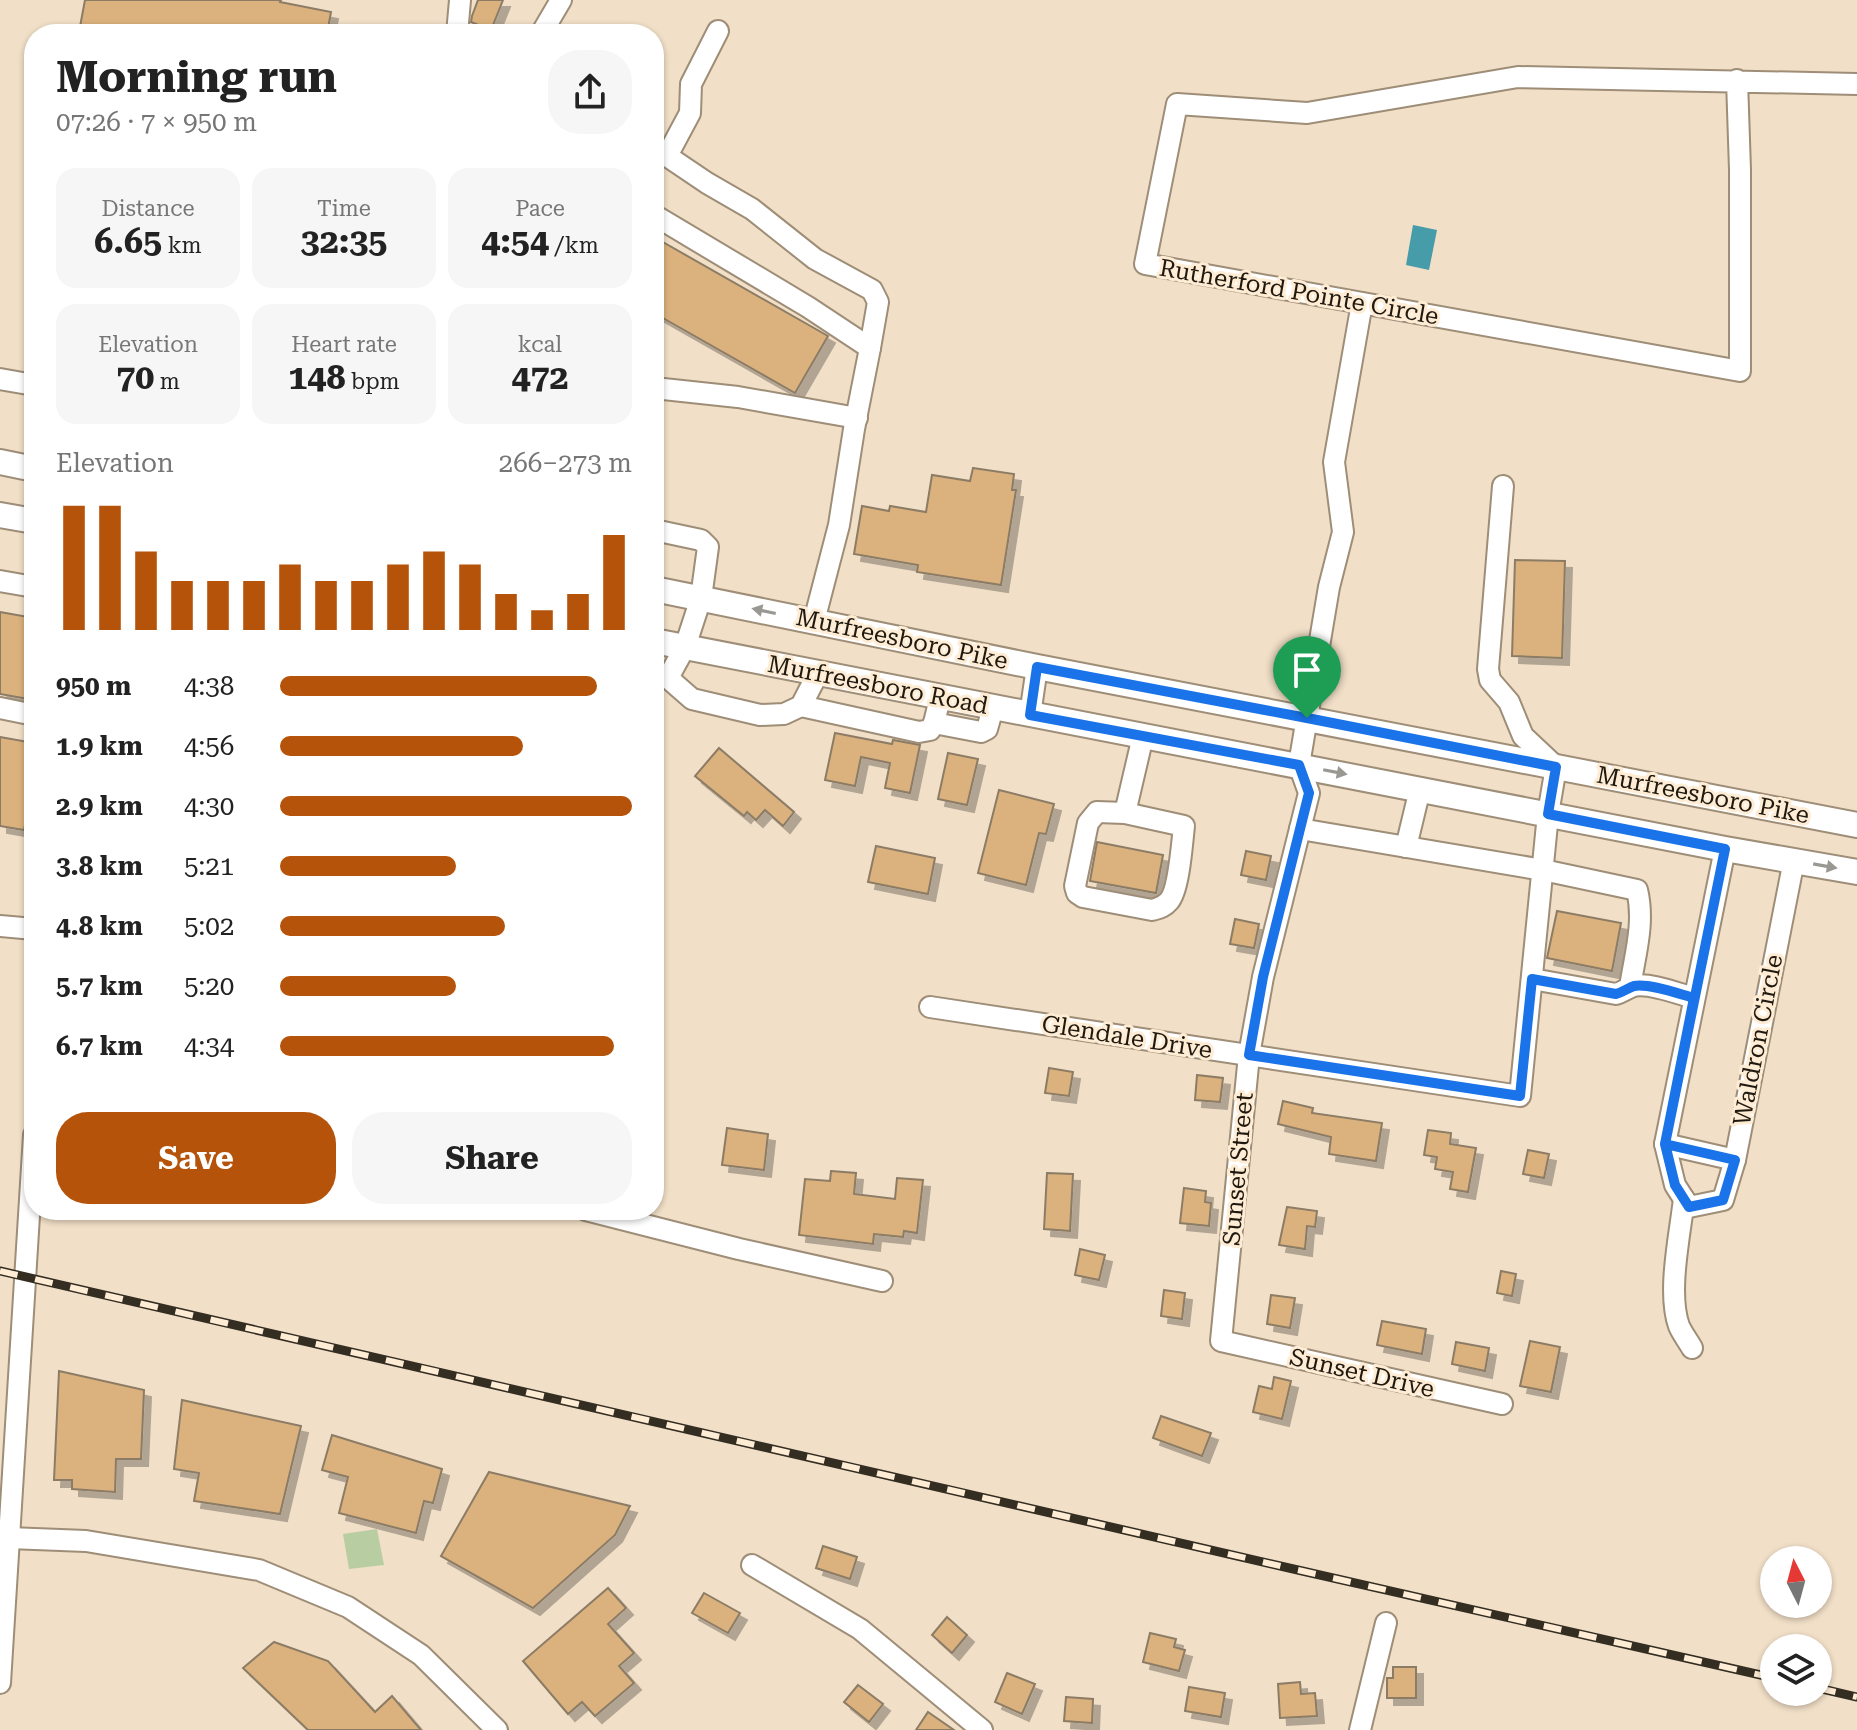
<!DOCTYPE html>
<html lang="en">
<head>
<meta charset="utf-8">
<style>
  body { margin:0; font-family:"Roboto Serif",serif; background:#f6f6f6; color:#222; height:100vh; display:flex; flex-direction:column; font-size:30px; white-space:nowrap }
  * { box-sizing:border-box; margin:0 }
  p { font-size:26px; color:#767676 }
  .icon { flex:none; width:44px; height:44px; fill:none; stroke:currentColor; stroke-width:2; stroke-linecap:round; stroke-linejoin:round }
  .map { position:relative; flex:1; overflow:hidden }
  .sheet { position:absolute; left:24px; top:24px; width:640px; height:1196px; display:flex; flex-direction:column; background:#fff; border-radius:32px; box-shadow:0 2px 6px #0004 }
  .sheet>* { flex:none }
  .needle { width:52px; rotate:354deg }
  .fabs { position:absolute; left:1760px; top:1546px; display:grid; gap:16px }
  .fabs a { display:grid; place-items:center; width:72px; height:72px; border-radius:50%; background:#fff; box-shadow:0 2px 6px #0004; font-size:40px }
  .pin { position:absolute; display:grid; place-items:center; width:68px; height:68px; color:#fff; margin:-82px -34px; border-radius:50% 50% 50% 0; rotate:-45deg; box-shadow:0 0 8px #0007 }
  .pin .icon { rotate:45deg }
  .round { display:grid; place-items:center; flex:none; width:84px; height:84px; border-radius:32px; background:#f6f6f6 }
  .summary { display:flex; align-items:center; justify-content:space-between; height:136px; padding:0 32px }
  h1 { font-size:44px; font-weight:700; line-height:60px }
  .figures { display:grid; grid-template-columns:repeat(3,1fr); gap:12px; height:136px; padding:8px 32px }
  .figures div { display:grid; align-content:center; border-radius:20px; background:#f6f6f6; text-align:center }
  .figures b { font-size:34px; font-weight:700 }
  .figures small { font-size:22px; font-weight:400 }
  .figures p { font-size:22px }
  .chart { height:224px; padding:16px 32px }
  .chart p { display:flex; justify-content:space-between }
  .chart svg { width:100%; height:144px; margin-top:8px; stroke:#b45309; stroke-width:6 }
  .primary-button { display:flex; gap:16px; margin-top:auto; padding:16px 32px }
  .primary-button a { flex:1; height:92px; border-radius:32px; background:#b45309; color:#fff; font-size:32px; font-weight:700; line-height:92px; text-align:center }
  .primary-button a+a { background:#f6f6f6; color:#222 }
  ul { padding:0 32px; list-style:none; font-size:26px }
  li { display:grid; grid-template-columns:128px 96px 1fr; align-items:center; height:60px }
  li i { height:20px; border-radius:10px; background:#b45309 }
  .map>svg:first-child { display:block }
</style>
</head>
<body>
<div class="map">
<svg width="1857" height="1730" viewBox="0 0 1857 1730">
  <defs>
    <filter id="shadow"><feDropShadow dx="7" dy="7" stdDeviation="0" flood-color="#0004"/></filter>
  </defs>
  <rect width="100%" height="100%" fill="#f1dfc7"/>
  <!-- green -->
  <path fill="#b9cda3" d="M377 1529 384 1565 349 1569 343 1534Z"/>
  <!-- water -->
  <path fill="#479ca9" d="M1413 225 1437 230 1429 270 1406 265Z"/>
  <!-- building -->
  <g fill="#dbb27d" stroke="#8c7c66" stroke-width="2" filter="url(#shadow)">
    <path d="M85 0H281L280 2 331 12 327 34H91L79 32Z"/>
    <path d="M478 0H503L491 30 471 22 472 16Z"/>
    <path d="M654 237 828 336 795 393 654 313Z"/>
    <path d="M973 468 1014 474 1012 490H1016L1001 585 917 572 918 565 854 554 862 506 889 511 890 506 926 512 932 475 970 481Z"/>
    <path d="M1515 560 1565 561 1562 658 1512 656Z"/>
    <path d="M0 612 34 618V700L0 694Z"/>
    <path d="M835 733 892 744 893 740 920 745 910 793 885 788 890 763 861 757 855 786 825 780Z"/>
    <path d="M0 737 34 743V760L29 786 33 787 24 830 0 826Z"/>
    <path d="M719 748 794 812 783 826 765 810 756 820 747 812 744 816 695 776Z"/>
    <path d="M948 753 978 759 967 805 938 799Z"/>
    <path d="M999 790 1054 804 1046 834 1039 833 1026 885 978 873Z"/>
    <path d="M1097 842 1163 855 1156 893 1090 881Z"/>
    <path d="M876 846 935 858 928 894 868 882Z"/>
    <path d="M1246 851 1271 856 1266 880 1241 875Z"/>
    <path d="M1557 911 1621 923 1612 971 1547 958Z"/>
    <path d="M1235 919 1259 924 1254 948 1230 944Z"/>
    <path d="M1049 1068 1073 1072 1069 1096 1045 1093Z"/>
    <path d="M1197 1075 1223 1078 1220 1102 1195 1100Z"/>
    <path d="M1283 1101 1313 1108 1312 1113 1382 1123 1376 1161 1329 1154 1331 1137 1278 1124Z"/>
    <path d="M727 1128 768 1134 764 1170 722 1165Z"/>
    <path d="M1428 1130 1451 1133 1450 1144 1476 1148 1468 1192 1450 1189 1453 1172 1435 1169 1437 1157 1424 1155Z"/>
    <path d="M1528 1150 1549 1154 1544 1178 1523 1174Z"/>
    <path d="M831 1171 856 1173 854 1194 895 1199 897 1178 923 1180 917 1233 904 1231 903 1237 874 1234 873 1244 799 1235 805 1179 830 1181Z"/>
    <path d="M1047 1173 1073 1174 1070 1231 1044 1229Z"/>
    <path d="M1184 1188 1206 1191 1205 1202 1211 1203 1209 1226 1180 1223Z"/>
    <path d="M1287 1207 1317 1211 1315 1227 1307 1226 1305 1249 1279 1245Z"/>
    <path d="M1080 1249 1105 1255 1099 1280 1075 1275Z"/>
    <path d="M1501 1271 1516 1274 1512 1296 1497 1293Z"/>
    <path d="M1164 1290 1185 1293 1182 1319 1161 1316Z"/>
    <path d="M1271 1295 1295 1298 1290 1328 1267 1324Z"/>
    <path d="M1382 1321 1426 1329 1422 1354 1377 1345Z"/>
    <path d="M1530 1341 1560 1347 1551 1392 1520 1386Z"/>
    <path d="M1456 1342 1489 1348 1485 1371 1452 1364Z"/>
    <path d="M59 1371 144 1390 141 1459H116L115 1492 72 1489V1480H54Z"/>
    <path d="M1274 1377 1291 1381 1282 1419 1253 1412 1259 1386 1272 1389Z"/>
    <path d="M182 1400 301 1426 280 1514 194 1501 199 1473 174 1469Z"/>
    <path d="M1161 1416 1211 1433 1202 1456 1153 1438Z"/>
    <path d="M332 1435 442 1469 433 1503 424 1501 416 1533 339 1513 348 1477 322 1470Z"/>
    <path d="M489 1472 630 1506 615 1535 533 1608 441 1556Z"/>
    <path d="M823 1546 857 1557 850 1579 816 1568Z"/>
    <path d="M608 1588 626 1608 608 1624 634 1653 619 1666 634 1683 595 1716 582 1702 568 1714 523 1661Z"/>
    <path d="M704 1593 740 1613 728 1633 692 1613Z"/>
    <path d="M947 1617 967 1635 952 1653 932 1635Z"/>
    <path d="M1150 1633 1176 1639 1174 1647 1185 1650 1179 1671 1143 1662Z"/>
    <path d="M274 1642 328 1661 375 1712 392 1696 421 1730H308L243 1668Z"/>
    <path d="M1393 1667H1416V1698H1387V1678H1393Z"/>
    <path d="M1007 1673 1035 1684 1022 1714 995 1702Z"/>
    <path d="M1300 1682 1301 1694 1315 1693 1317 1716 1280 1718 1278 1684Z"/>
    <path d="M858 1685 883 1704 869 1722 844 1702Z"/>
    <path d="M1189 1687 1225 1693 1221 1717 1185 1711Z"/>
    <path d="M1066 1697 1093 1699 1092 1723 1064 1721Z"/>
    <path d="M928 1712 954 1730H916Z"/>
  </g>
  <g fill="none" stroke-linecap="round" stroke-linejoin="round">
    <defs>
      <g id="minor">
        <path d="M457 34 460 0"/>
        <path d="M541 34 561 0"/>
        <path d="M1737 80 1740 170V371L1145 264 1177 104 1307 113 1518 77 1857 84"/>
        <path d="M654 155 667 156 707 183 752 209 815 259 872 290 878 302 870 348"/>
        <path d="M667 156 690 113 691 84 718 31"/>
        <path d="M654 215 808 307 870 348 854 429 839 525 814 621"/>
        <path d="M1362 303 1334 462 1343 532 1329 587 1299 765 1309 793 1263 977 1249 1055 1221 1341 1502 1404"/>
        <path d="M0 379 34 385"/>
        <path d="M654 388 738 397 857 418"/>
        <path d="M654 530 701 540 708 547 701 598 685 647 668 678"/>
        <path d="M0 581 34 587"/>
        <path d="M654 678H668L692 699 760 715 784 714 801 706 818 673"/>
        <path d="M801 706 919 732 930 730 934 723 940 698"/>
        <path d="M0 708 34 715"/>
        <path d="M1030 715 1037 667"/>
        <path d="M934 723 981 732 987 729 993 708"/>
        <path d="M1097 812 1125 813 1184 826C1182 843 1179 890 1169 901 1164 907 1159 908 1152 910L1083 897 1077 893 1075 886 1088 823Z"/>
        <path d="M1125 813 1143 736"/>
        <path d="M1300 829 1543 870 1637 890C1645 922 1635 955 1630 987"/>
        <path d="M1406 847 1420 789"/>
        <path d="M1725 849 1665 1144 1675 1185 1689 1207 1723 1200 1735 1160 1794 860"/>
        <path d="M0 926 34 929"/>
        <path d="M1532 979 1616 994C1623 992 1627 988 1634 986 1649 982 1679 994 1694 998"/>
        <path d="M930 1007 1520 1096 1548 814 1556 767 1523 736 1509 702 1490 680 1488 669 1503 486"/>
        <path d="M1665 1144 1735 1160"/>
        <path d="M1684 1199C1680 1234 1667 1293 1679 1326 1682 1333 1688 1341 1692 1348"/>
        <path d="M586 1210 739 1249 882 1281"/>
        <path d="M0 1546 9 1538 86 1541 259 1570 348 1607 421 1655 497 1730"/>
        <path d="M752 1565 860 1629 982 1730"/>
        <path d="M0 1683 34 1135"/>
        <path d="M1360 1730 1386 1623"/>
      </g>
      <g id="major">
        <path d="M0 462 34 469"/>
        <path d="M0 515 34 521"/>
        <path d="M654 589 1037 667 1857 825"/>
        <path d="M654 641 1725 849 1857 872"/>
      </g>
    </defs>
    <!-- minor casing -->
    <use href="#minor" stroke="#9e8d77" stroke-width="24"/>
    <!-- major casing -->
    <use href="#major" stroke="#9e8d77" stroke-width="28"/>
    <!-- minor -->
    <use href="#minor" stroke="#fff" stroke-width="20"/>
    <!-- major -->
    <use href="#major" stroke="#fff" stroke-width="24"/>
    <defs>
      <g id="rail">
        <path d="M0 1271 1289 1568 1774 1678"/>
        <path d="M1818 1688 1857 1697"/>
      </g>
    </defs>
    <!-- rail casing -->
    <use href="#rail" stroke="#342d22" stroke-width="9"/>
    <!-- rail -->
    <use href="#rail" stroke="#feecd4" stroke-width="6" stroke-dasharray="18" stroke-linecap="butt"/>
  </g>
  <!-- one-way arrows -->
  <defs><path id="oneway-solid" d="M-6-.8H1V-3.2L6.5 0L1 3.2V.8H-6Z" transform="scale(2)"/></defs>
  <g fill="#9a9893">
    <use href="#oneway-solid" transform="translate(764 611) rotate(-168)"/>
    <use href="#oneway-solid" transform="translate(1335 772) rotate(11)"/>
    <use href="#oneway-solid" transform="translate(1825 866) rotate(10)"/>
  </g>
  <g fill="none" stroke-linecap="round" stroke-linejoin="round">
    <defs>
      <path id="route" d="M1307 718 1037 667 1030 715 1299 765 1309 793 1263 977 1249 1055 1520 1096 1532 979 1616 994C1623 992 1628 988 1634 986 1649 983 1679 994 1694 998L1665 1144 1675 1185 1689 1207 1723 1200 1735 1160 1665 1144C1685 1046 1705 947 1725 849L1548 814 1556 767 1307 718"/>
    </defs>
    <!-- route casing -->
    <use href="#route" stroke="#fff" stroke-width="16"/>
    <!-- route -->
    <use href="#route" stroke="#1a73e8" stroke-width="10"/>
  </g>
  <g text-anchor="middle" stroke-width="6" stroke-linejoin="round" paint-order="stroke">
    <!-- street labels -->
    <g font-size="24" fill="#1f1910" stroke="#feecd4">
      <text transform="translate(1299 292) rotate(10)" y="8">Rutherford Pointe Circle</text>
      <text transform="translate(902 639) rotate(12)" y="8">Murfreesboro Pike</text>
      <text transform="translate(878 685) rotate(11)" y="8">Murfreesboro Road</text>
      <text transform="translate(1703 795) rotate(11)" y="8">Murfreesboro Pike</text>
      <text transform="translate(1127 1037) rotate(9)" y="8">Glendale Drive</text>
      <text transform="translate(1758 1040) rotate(-79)" y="8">Waldron Circle</text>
      <text transform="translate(1238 1169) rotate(-85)" y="8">Sunset Street</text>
      <text transform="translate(1362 1373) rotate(13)" y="8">Sunset Drive</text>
    </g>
  </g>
</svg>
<div class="fabs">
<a><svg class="needle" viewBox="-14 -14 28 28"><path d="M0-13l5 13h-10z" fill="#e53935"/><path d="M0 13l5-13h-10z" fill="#767676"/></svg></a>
<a><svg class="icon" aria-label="layers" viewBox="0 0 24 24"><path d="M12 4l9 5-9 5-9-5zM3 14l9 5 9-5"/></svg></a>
</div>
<div class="pin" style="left:1307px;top:718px;background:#1e9e55"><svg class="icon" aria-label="arrive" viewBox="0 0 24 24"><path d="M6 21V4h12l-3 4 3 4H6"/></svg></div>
<section class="sheet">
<div class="summary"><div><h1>Morning run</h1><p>07:26 · 7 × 950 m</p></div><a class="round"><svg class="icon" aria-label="share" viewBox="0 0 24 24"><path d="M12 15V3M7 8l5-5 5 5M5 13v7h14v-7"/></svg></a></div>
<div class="figures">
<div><p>Distance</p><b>6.65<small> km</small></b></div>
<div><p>Time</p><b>32:35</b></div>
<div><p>Pace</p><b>4:54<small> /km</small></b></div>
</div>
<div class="figures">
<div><p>Elevation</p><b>70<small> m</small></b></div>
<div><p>Heart rate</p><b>148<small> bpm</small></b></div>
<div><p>kcal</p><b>472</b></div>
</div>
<div class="chart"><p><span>Elevation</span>266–273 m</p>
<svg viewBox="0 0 160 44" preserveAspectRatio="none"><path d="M5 44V6M15 44V6M25 44V20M35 44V29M45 44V29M55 44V29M65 44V24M75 44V29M85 44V29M95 44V24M105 44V20M115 44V24M125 44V33M135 44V38M145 44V33M155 44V15"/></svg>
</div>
<ul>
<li><b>950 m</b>4:38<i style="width:90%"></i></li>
<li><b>1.9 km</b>4:56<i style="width:69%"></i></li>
<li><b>2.9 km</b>4:30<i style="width:100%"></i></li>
<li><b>3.8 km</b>5:21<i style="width:50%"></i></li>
<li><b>4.8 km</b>5:02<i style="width:64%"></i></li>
<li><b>5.7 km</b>5:20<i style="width:50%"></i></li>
<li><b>6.7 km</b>4:34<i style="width:95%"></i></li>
</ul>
<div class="primary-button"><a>Save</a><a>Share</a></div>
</section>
</div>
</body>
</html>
